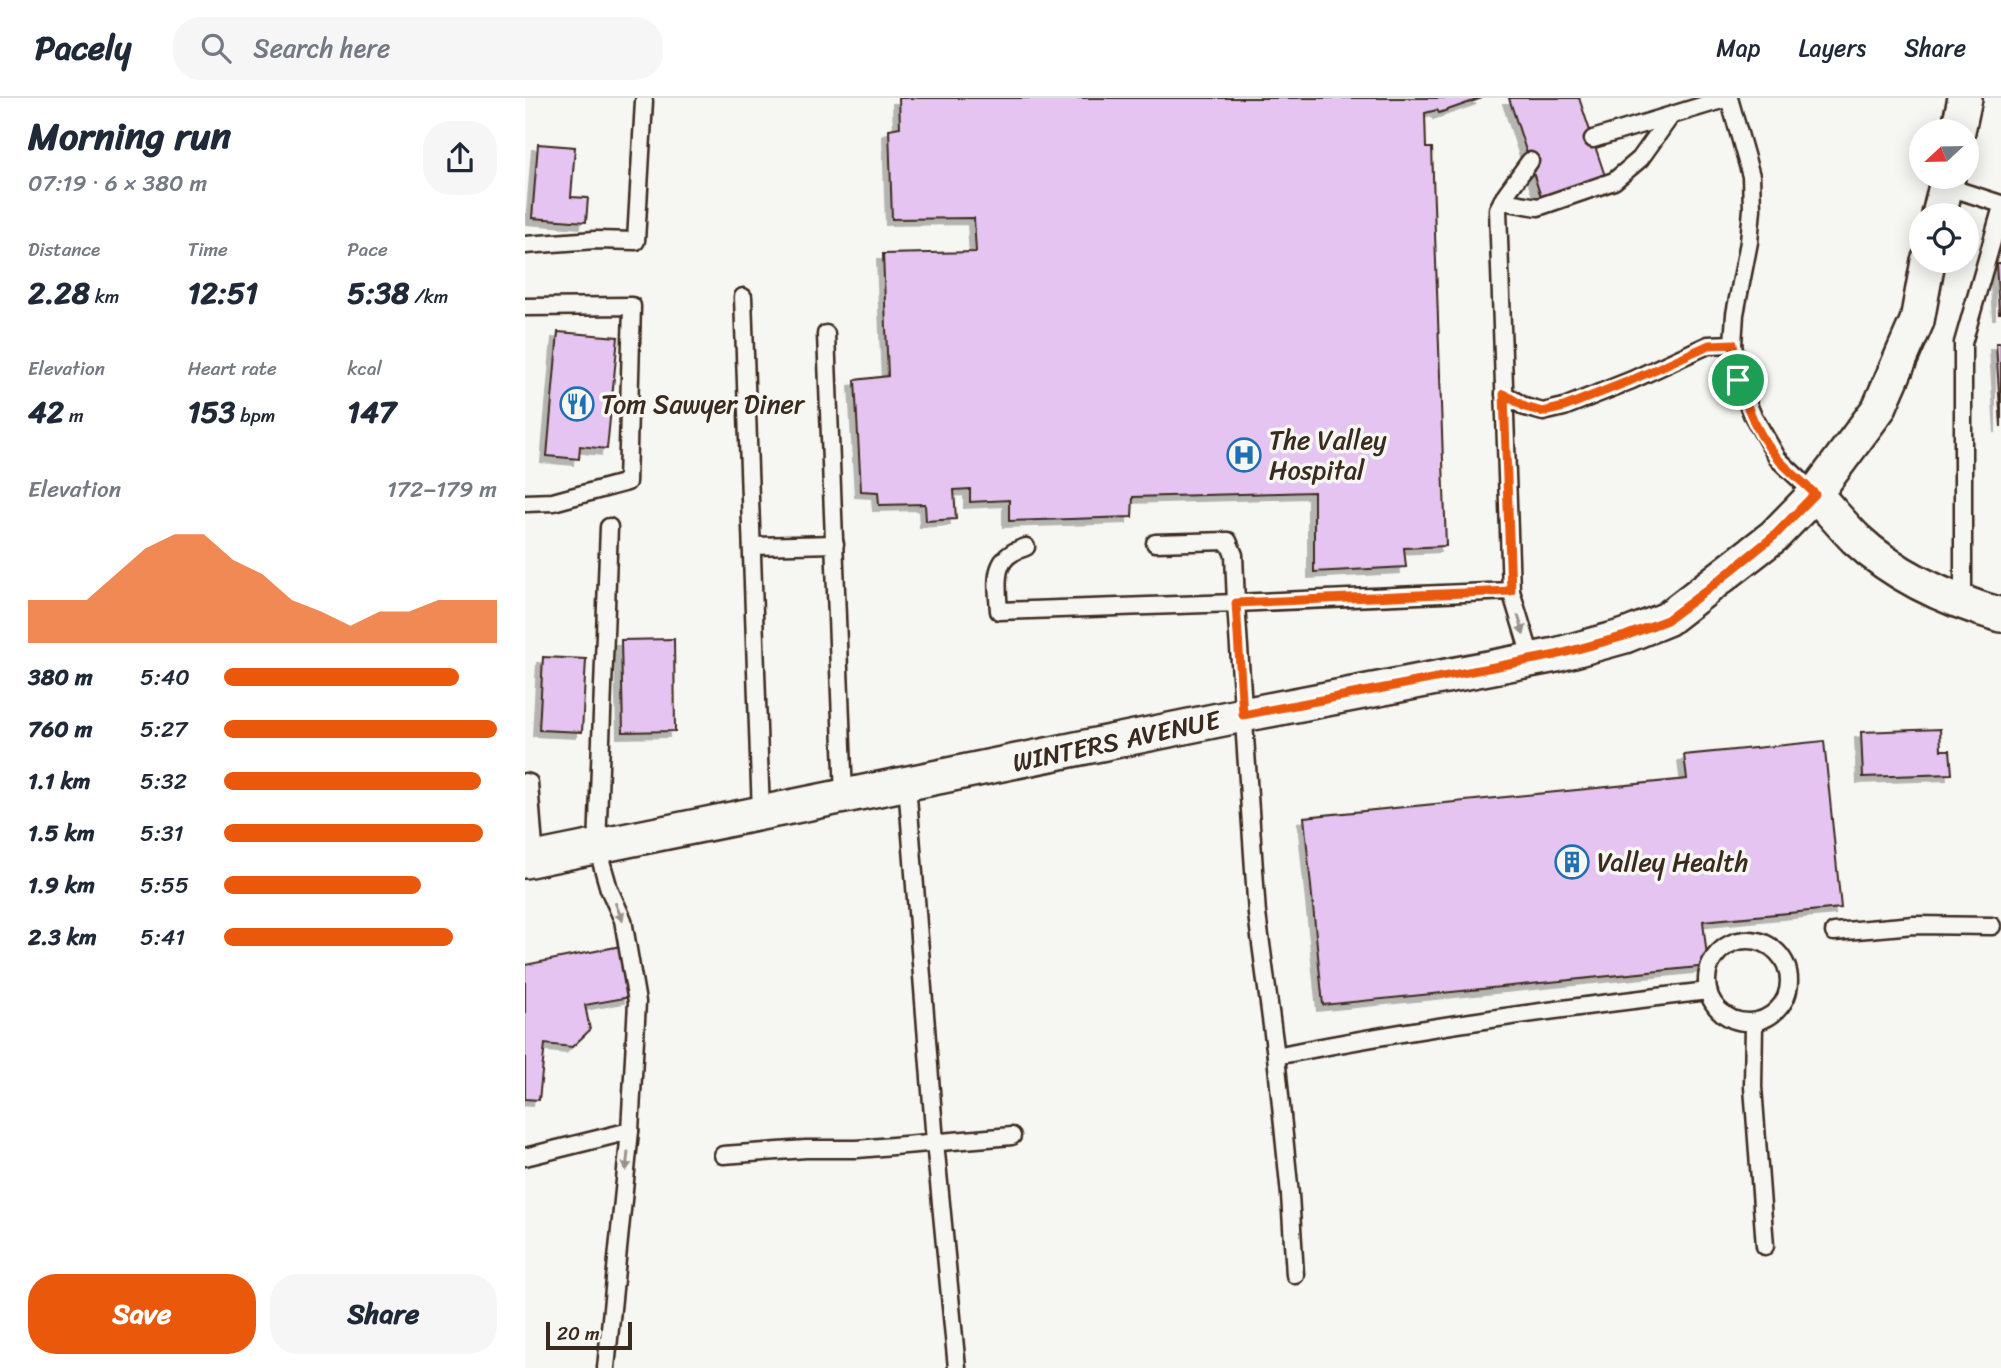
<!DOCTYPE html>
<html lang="en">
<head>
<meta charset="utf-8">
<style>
  body { margin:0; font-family:Sriracha,sans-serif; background:#f6f6f7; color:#1f2937; height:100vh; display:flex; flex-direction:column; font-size:26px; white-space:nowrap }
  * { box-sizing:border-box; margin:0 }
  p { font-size:23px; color:#747a83 }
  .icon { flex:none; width:38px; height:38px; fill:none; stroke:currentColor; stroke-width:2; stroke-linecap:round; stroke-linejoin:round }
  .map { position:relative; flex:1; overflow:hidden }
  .details { display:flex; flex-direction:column; background:#fff; width:525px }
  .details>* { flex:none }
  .needle { width:46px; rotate:248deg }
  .fabs { position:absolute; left:1384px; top:21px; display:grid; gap:14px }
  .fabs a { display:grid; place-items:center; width:70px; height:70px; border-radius:50%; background:#fff; box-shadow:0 4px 18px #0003; font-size:35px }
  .scale { position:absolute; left:21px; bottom:18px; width:86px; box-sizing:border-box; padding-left:7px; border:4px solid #3b2a1e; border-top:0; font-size:19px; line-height:24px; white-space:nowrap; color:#3b2a1e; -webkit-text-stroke:5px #f6f6f2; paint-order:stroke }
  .pin { position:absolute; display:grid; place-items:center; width:60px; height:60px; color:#fff; margin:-30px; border:4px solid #fff; border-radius:50%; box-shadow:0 2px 7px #0007 }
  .round { display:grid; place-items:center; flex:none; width:74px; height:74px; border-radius:28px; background:#f6f6f7 }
  .overview { display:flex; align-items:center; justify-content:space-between; height:119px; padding:0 28px }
  h1 { font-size:38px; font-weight:700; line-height:52px }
  .metrics { display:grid; grid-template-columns:repeat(3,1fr); gap:10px; height:119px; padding:7px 28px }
  .metrics div { display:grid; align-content:center }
  .metrics b { font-size:30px; font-weight:700 }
  .metrics small { font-size:19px; font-weight:400 }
  .metrics p { font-size:19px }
  .chart { height:196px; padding:14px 28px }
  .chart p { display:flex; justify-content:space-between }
  .chart svg { width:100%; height:126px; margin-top:7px; fill:#ea580c; opacity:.7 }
  .button { display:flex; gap:14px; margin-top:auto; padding:14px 28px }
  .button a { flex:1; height:80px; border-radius:28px; background:#ea580c; color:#fff; font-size:28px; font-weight:700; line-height:80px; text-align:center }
  .button a+a { background:#f6f6f7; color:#1f2937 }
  ul { padding:0 28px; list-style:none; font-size:23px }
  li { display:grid; grid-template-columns:112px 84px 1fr; align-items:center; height:52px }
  li i { height:18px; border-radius:9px; background:#ea580c }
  header { display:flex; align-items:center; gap:42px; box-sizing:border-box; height:98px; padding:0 35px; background:#fff; border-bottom:2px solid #e0e1e3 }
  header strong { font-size:33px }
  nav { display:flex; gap:38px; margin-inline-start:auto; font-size:24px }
  .search { width:490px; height:63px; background:#f6f6f7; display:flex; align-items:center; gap:18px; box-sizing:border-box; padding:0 24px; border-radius:28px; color:#747a83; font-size:26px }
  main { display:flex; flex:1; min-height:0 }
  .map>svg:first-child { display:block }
</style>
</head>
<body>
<header>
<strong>Pacely</strong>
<div class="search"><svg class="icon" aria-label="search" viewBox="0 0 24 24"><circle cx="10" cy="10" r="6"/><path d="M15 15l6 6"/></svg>Search here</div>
<nav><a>Map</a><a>Layers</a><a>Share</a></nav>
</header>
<main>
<section class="details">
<div class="overview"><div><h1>Morning run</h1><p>07:19 · 6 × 380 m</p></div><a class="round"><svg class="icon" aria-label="share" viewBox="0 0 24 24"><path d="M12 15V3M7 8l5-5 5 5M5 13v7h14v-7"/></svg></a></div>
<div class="metrics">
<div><p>Distance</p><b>2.28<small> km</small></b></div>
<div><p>Time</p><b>12:51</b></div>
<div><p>Pace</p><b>5:38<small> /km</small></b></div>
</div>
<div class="metrics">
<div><p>Elevation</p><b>42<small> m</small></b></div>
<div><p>Heart rate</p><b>153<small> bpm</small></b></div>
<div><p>kcal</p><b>147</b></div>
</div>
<div class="chart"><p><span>Elevation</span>172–179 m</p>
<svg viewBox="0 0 160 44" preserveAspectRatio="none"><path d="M0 44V29L10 29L20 29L30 20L40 11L50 6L60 6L70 15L80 20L90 29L100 33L110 38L120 33L130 33L140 29L150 29L160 29V44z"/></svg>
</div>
<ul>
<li><b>380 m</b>5:40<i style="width:86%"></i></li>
<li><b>760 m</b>5:27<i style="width:100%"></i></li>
<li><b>1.1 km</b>5:32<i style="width:94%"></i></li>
<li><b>1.5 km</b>5:31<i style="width:95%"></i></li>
<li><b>1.9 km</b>5:55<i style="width:72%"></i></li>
<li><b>2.3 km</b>5:41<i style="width:84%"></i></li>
</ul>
<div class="button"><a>Save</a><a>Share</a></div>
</section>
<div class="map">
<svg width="1476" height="1270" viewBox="0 0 1476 1270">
  <defs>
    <filter id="shadow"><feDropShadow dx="-6" dy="6" stdDeviation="0" flood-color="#0004"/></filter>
  </defs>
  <rect width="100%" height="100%" fill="#f6f6f2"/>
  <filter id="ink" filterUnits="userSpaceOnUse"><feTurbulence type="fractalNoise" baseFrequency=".0143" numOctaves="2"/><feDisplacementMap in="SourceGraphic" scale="14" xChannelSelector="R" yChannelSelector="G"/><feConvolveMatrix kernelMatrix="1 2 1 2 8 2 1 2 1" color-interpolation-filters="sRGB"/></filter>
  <g filter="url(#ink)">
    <!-- building -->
    <g fill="#e5c4f1" stroke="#3b2a1e" stroke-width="2" filter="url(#shadow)">
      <path d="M374 0H957L914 15 912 12 900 15 901 50H907L921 448 879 450 881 469 789 474V394L608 399 607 419 484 423V402L445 404V391L429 392 431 421 401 423 400 406 354 407 353 394 336 393 330 282 363 278 358 156 451 154 449 120 367 121 364 31 375 29Z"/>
      <path d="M984 0H1054L1081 81 1017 102Z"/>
      <path d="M13 46 50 49 46 99 63 100 61 124 7 120Z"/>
      <path d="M1471 165H1476V215H1474Z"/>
      <path d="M33 234 93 239 82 351 55 348 54 361 22 358Z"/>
      <path d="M1471 245H1476V329Z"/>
      <path d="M149 541 150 633 98 634 96 542Z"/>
      <path d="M18 559 61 561 57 634 14 632Z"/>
      <path d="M1415 631 1416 652H1425L1427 676 1338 679 1336 634Z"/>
      <path d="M1299 643 1316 810 1178 823 1183 868 798 907 779 719 1162 681 1159 657Z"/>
      <path d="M96 848 105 899 60 907 65 932 47 949 20 946 14 1002 0 1001V867Z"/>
    </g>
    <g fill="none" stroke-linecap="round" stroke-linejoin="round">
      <defs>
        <g id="lane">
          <path d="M1204 0 1226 78 1227 111 1224 144 1210 216 1208 246 1213 282 1227 316 1253 361 1290 396"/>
          <path d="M1068 41 1203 0"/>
          <path d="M1005 63 981 96 973 111 986 493 1007 562"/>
          <path d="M1420 88 1476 106"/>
          <path d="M977 103 1013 109 1089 83 1115 61 1145 19"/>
          <path d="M0 147 70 142 111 143 119 3"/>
          <path d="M218 199 236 716"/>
          <path d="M0 209 107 208 102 384 28 404 0 405"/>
          <path d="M301 236 319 699"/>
          <path d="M979 296 1000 309 1018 314 1039 309 1107 282 1183 247 1208 246"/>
          <path d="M630 445 703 443 709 457 711 505 986 493"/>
          <path d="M227 448 310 446"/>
          <path d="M501 449C466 459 472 483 474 513L711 505 732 816 751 958 765 1097 770 1177"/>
          <path d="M1438 506V245L1476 112"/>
          <path d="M0 684 4 685 10 762"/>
          <path d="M382 686 410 1044 432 1270"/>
          <path d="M1309 834 1389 827 1467 828"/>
          <circle cx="1223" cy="883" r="41"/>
          <path d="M1229 925 1228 989 1240 1148"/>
          <path d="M751 958C894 929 1038 910 1183 893"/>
          <path d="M198 1057 281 1051H332L487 1038"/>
          <path d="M0 1059 105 1033"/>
          <path d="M81 1270 105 1033 112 904 98 822 84 791 72 749 84 429"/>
        </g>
        <g id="street">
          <path d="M1433 33 1440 0"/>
          <path d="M1414 117 1423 79"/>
          <path d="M1290 396C1304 411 1317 427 1331 441 1372 479 1423 502 1476 517"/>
          <path d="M0 763 718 617 1031 557 1100 538 1142 521 1249 438 1290 396 1354 310 1392 223 1403 163"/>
        </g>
      </defs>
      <!-- lane casing -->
      <use href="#lane" stroke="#3b2a1e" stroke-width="21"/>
      <!-- street casing -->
      <use href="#street" stroke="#3b2a1e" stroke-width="38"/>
      <!-- lane -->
      <use href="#lane" stroke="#f6f6f2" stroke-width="16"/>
      <!-- street -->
      <use href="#street" stroke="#f6f6f2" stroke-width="33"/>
    </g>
    <!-- one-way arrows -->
    <defs><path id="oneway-solid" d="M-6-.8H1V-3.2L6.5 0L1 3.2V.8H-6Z" transform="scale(1.75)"/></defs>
    <g fill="#989088">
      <use href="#oneway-solid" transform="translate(996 527) rotate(73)"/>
      <use href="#oneway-solid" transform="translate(94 814) rotate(68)"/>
      <use href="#oneway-solid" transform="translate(102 1063) rotate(96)"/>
    </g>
  </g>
  <g fill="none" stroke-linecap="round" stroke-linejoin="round" filter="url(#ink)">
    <defs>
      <path id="route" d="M1208 246C1211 286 1227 331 1254 362 1265 374 1279 385 1290 396L1249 438 1182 492 1142 522 1100 538 1031 557 718 617 711 505 986 493 979 296 1000 309 1018 314 1039 309 1107 282 1184 247Z"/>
    </defs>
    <!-- route casing -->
    <use href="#route" stroke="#fff" stroke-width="14"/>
    <!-- route -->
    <use href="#route" stroke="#ea580c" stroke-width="9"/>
  </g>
  <!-- icons -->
  <defs>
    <symbol id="restaurant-ring" viewBox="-11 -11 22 22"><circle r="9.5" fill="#f6f6f2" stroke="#1f6fb2" stroke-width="1.5"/><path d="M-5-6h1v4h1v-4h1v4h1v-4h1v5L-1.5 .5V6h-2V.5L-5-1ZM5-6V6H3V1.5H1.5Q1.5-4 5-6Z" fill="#1f6fb2"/></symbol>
    <symbol id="hospital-ring" viewBox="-11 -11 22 22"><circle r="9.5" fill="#f6f6f2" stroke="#1f6fb2" stroke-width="1.5"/><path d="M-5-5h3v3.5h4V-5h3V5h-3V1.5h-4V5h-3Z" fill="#1f6fb2"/></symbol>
    <symbol id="building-ring" viewBox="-11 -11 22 22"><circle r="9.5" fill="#f6f6f2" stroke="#1f6fb2" stroke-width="1.5"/><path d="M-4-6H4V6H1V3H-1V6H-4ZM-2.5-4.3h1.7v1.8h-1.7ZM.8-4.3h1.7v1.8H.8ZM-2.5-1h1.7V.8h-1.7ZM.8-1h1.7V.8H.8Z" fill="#1f6fb2"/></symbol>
  </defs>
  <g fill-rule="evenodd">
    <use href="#restaurant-ring" x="33" y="287" width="38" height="38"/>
    <use href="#hospital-ring" x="700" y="338" width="38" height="38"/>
    <use href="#building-ring" x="1028" y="745" width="38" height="38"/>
  </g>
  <g text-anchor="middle" stroke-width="7" stroke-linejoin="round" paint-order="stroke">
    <!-- poi labels -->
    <g font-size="26" fill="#3b2a1e" stroke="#f6f6f2" text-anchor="start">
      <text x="76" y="315">Tom Sawyer Diner</text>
      <text x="744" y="351">The Valley<tspan x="744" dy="30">Hospital</tspan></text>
      <text x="1072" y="773">Valley Health</text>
    </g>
    <!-- street labels -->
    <g font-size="26" fill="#3b2a1e" stroke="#f6f6f2">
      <text transform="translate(591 643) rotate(-12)" y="9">WINTERS AVENUE</text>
    </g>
  </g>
</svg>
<div class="fabs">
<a><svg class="needle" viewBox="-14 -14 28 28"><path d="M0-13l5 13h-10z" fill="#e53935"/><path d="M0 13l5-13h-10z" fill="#747a83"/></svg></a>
<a><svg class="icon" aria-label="locate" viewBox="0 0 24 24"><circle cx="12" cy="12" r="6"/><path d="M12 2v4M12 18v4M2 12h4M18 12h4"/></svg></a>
</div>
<div class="scale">20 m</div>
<div class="pin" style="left:1213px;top:282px;background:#1e9e55"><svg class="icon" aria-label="arrive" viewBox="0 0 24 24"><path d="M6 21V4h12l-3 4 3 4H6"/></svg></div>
</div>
</main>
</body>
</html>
